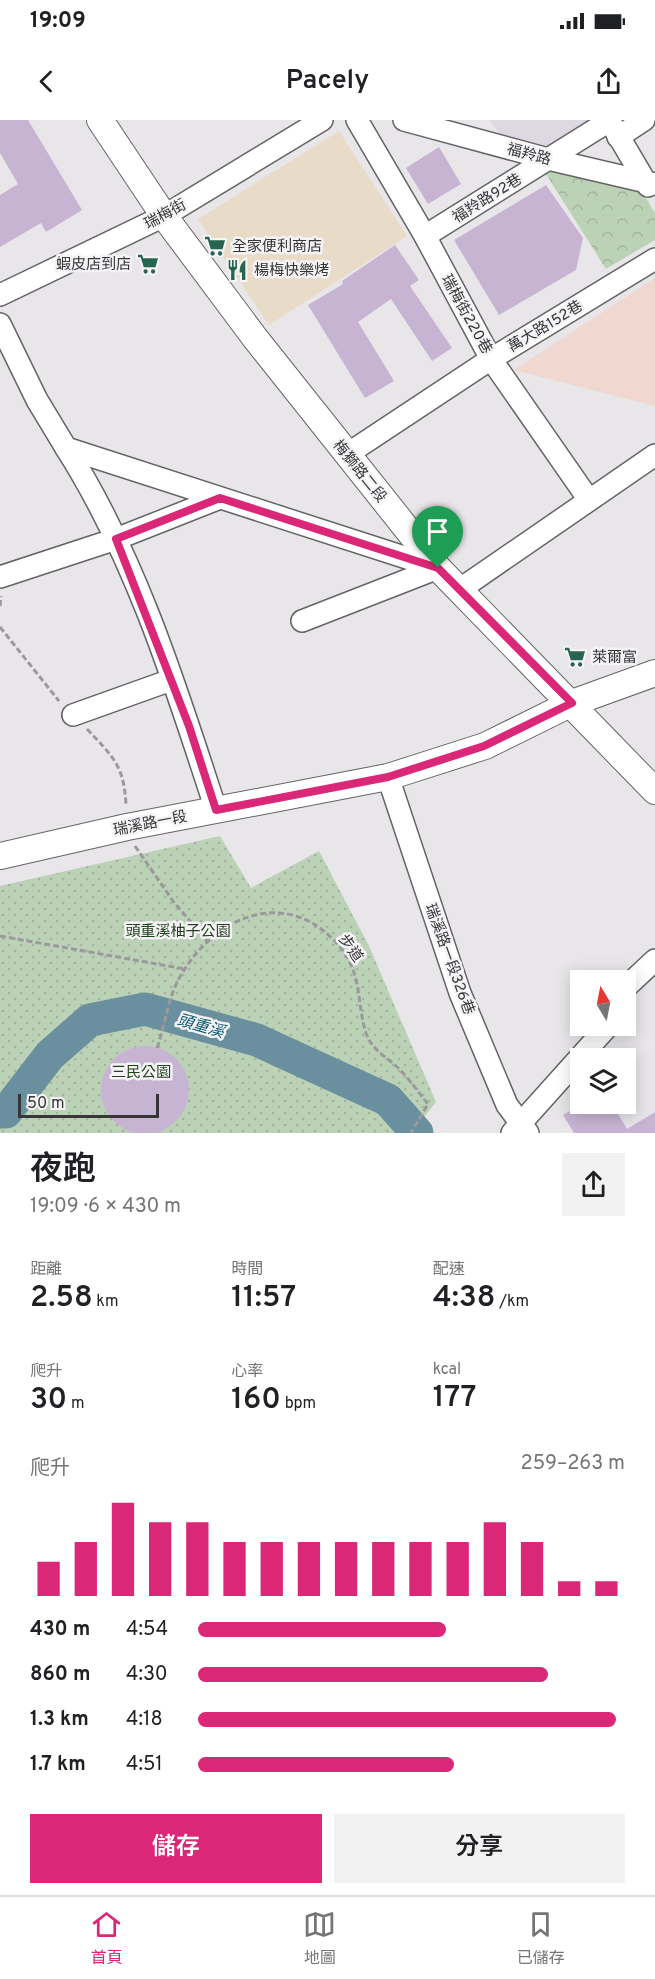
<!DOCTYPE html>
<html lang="zh-TW">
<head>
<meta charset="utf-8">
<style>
  body { margin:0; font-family:Overpass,"Noto Sans TC",sans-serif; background:#f2f2f2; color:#202124; height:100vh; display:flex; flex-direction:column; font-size:22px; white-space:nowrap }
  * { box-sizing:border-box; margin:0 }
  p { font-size:20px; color:#757577 }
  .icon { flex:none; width:33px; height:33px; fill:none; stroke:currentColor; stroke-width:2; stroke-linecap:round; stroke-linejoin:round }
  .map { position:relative; height:1013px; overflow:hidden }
  .details { display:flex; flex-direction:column; background:#fff; flex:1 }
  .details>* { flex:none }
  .needle { width:39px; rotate:350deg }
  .controls { position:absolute; left:570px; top:850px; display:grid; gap:12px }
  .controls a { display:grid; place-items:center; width:66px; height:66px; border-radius:0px; background:#fff; box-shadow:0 3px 15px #0003; font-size:30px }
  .scale { position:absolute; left:18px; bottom:15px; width:141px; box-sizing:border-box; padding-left:6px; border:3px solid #363637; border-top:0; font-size:16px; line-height:21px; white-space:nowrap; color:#363637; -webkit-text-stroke:4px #f5f3f6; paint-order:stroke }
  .pin { position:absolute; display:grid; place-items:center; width:51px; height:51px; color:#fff; margin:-62px -26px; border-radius:50% 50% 50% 0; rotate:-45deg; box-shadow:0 0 6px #0007 }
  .pin .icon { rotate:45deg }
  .round { display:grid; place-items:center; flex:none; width:63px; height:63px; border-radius:0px; background:#f2f2f2 }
  .head { display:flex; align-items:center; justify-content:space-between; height:102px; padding:0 30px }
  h1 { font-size:33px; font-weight:600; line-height:45px }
  .metrics { display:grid; grid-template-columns:repeat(3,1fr); gap:9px; height:102px; padding:6px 30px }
  .metrics div { display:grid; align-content:center }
  .metrics b { font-size:30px; font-weight:600 }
  .metrics small { font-size:16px; font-weight:400 }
  .metrics p { font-size:16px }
  .chart { height:168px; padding:12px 30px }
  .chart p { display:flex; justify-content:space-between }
  .chart svg { width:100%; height:108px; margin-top:6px; stroke:#db2777; stroke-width:6 }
  .action { display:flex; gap:12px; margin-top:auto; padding:12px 30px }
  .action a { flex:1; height:69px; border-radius:0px; background:#db2777; color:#fff; font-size:24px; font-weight:600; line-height:69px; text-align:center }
  .action a+a { background:#f2f2f2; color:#202124 }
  ul { padding:0 30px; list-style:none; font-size:20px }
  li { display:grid; grid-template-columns:96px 72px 1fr; align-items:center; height:45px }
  li i { height:15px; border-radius:8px; background:#db2777 }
  .status { display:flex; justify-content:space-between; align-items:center; height:42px; padding:0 30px; background:#fff; direction:ltr }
  .status svg { height:16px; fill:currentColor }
  header { display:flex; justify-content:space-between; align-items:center; height:78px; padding:0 30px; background:#fff; font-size:27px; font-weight:600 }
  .tab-bar { display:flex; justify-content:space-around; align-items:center; height:84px; border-top:2px solid #e0e0e0; background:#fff; font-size:16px; color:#757577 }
  .tab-bar a { display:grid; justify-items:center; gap:3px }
  .tab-bar .selected { color:#db2777 }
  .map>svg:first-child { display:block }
</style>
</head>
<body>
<div class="status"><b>19:09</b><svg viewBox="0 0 49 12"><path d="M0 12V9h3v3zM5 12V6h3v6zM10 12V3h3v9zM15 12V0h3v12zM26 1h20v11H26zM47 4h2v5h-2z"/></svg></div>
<header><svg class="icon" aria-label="back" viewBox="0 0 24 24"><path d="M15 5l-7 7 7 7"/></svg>Pacely<svg class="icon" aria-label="share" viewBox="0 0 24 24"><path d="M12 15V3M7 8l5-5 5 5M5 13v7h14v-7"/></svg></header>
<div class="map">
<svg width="655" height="1013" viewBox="0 0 655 1013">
  <defs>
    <pattern id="forest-crowns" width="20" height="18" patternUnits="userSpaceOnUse" patternTransform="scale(1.5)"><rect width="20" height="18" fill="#bcd2b7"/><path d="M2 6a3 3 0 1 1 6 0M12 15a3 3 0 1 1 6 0" fill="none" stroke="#a2b59e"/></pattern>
    <pattern id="park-dots" width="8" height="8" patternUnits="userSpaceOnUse" patternTransform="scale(1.5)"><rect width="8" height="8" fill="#bcd2b7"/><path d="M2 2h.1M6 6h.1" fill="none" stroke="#a2b59e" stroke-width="1.8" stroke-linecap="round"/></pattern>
  </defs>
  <rect width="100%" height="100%" fill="#e8e6e9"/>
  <!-- commercial -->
  <path fill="#e8dbc7" d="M339 11 407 116 269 205 198 99Z"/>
  <!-- industrial -->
  <path fill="#f0d7cf" d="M655 158V286L514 250Z"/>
  <!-- built -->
  <path fill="#ddd8e1" d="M490 0H588L545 27 501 17Z"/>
  <!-- forest -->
  <path fill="url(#forest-crowns)" d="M549 48 640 68 655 93V120L606 149 544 51Z"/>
  <!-- park -->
  <path fill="url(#park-dots)" d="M220 716 251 768 319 731 369 826 436 982 414 1010 417 1013H0V766Z"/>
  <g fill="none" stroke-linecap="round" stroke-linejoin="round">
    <!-- river -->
    <path stroke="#6a8f9e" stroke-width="33" d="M0 992H6L50 935 90 900 145 889 257 920 285 933 388 980 417 1013"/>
  </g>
  <!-- building -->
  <g fill="#c7b4d3">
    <path d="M0 0H28L82 90 46 112 41 103 0 127V75L18 64 0 33Z"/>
    <path d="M439 27 461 64 428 84 406 48Z"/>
    <path d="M546 65 583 118 576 150 499 195 454 120Z"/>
    <path d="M395 125 419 160 410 166 452 228 432 241 391 179 358 202 394 261 365 278 308 185 343 164 342 161Z"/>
    <circle cx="145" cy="970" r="44"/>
    <path d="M582 984H612L627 1009 655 992V1013H574L563 995Z"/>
  </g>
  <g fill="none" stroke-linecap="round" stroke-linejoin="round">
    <defs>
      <g id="minor">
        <path d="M357 0 425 116 491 239 589 380"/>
        <path d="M404 0 548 39 655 64"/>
        <path d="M609 0 648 66"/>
        <path d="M618 17 644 0"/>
        <path d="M425 116 609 1"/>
        <path d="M0 175 164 96 322 0"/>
        <path d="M0 204 37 280 66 328 438 448"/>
        <path d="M66 328C136 438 176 567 216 690"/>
        <path d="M346 335 491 239 655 139"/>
        <path d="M0 457 116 419 220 378"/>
        <path d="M459 470 655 335"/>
        <path d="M302 501 438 448"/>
        <path d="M73 595 171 560"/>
        <path d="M388 657 460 873 507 985 528 1013"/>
        <path d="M626 867 655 840"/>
        <path d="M512 1013 608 906"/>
      </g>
      <g id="tertiary">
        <path d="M100 0 164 96 255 218 438 448 655 671"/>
        <path d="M0 736 127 707 388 657 485 626 572 583 655 553"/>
      </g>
    </defs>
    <!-- minor casing -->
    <use href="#minor" stroke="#646365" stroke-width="24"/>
    <!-- tertiary casing -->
    <use href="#tertiary" stroke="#646365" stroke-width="28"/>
    <!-- path -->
    <g stroke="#9a999b" stroke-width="3" stroke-dasharray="6 3" stroke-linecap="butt">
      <path d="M0 486 1 476"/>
      <path d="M0 507 59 581"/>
      <path d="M87 609C113 637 124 645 126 685"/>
      <path d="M135 726 173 781 207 821"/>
      <path d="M0 816 185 849"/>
      <path d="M157 928C166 903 167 879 181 855 218 792 293 765 343 831 362 857 357 885 366 913 372 930 384 935 396 946 408 957 418 972 428 984L411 1013"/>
    </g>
    <!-- minor -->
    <use href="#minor" stroke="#fff" stroke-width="21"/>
    <!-- tertiary -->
    <use href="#tertiary" stroke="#fff" stroke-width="26"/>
  </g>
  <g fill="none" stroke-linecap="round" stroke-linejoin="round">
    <defs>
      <path id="route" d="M220 378 438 448 572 583 484 626 388 657 216 690 189 606 116 419Z"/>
    </defs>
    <!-- route casing -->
    <use href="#route" stroke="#fff" stroke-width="12"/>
    <!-- route -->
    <use href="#route" stroke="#db2777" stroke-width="8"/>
  </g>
  <!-- icons -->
  <defs>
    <symbol id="supermarket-bare" viewBox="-9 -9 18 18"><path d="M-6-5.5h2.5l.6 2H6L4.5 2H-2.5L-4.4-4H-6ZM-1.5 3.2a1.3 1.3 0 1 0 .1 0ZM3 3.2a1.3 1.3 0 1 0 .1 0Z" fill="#276551" stroke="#f5f3f6" stroke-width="2.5" paint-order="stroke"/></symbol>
    <symbol id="restaurant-bare" viewBox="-9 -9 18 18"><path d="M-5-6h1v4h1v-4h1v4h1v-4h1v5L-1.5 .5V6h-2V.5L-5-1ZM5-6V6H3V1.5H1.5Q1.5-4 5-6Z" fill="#276551" stroke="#f5f3f6" stroke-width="2.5" paint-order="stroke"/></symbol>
  </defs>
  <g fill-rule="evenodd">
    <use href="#supermarket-bare" x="200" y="111" width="30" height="30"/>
    <use href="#supermarket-bare" x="133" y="129" width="30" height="30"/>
    <use href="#restaurant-bare" x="222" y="135" width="30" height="30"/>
    <use href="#supermarket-bare" x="560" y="522" width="30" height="30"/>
  </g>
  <g text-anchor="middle" stroke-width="5" stroke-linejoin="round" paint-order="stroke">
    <!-- street labels -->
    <g font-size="15" fill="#363637" stroke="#f5f3f6">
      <text transform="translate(529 34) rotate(15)" y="5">福羚路</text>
      <text transform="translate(487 78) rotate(-32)" y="5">福羚路92巷</text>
      <text transform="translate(165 94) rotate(-29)" y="5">瑞梅街</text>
      <text transform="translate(467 194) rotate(61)" y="5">瑞梅街220巷</text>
      <text transform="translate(545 206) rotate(-31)" y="5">萬大路152巷</text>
      <text transform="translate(360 351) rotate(51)" y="5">梅獅路二段</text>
      <text transform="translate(150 703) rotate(-11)" y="5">瑞溪路一段</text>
      <text transform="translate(351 828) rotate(54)" y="5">步道</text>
      <text transform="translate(450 839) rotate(70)" y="5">瑞溪路一段326巷</text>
    </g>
    <!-- poi labels -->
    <g font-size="15" fill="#363637" stroke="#f5f3f6" text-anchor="start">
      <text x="232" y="131">全家便利商店</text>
      <text x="131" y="149" text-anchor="end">蝦皮店到店</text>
      <text x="254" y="155">楊梅快樂烤</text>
      <text x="592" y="542">萊爾富</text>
    </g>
    <!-- park labels -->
    <g font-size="15" fill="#204219" stroke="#f5f3f6">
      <text x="178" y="816">頭重溪柚子公園</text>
      <text x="141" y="957">三民公園</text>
    </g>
    <!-- water labels -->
    <g font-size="16" font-style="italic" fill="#05566d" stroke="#f5f3f6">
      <text transform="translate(201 905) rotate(16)" y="6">頭重溪</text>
    </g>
  </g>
</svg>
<div class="controls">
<a><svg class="needle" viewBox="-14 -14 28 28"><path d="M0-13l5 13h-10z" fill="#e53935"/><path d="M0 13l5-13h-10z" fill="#757577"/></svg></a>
<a><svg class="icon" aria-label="layers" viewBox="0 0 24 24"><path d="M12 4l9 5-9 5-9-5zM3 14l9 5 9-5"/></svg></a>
</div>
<div class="scale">50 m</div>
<div class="pin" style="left:438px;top:448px;background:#1e9e55"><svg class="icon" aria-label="arrive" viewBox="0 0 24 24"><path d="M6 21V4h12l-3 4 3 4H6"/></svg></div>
</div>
<section class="details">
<div class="head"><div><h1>夜跑</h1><p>19:09 · 6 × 430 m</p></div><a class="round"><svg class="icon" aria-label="share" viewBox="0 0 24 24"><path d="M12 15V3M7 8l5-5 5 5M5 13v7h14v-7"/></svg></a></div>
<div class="metrics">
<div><p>距離</p><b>2.58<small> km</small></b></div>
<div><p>時間</p><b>11:57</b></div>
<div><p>配速</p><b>4:38<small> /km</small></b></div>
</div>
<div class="metrics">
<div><p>爬升</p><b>30<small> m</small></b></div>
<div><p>心率</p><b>160<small> bpm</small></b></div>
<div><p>kcal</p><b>177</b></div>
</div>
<div class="chart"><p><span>爬升</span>259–263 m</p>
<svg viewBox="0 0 160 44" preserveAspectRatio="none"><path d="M5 44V30M15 44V22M25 44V6M35 44V14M45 44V14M55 44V22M65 44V22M75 44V22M85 44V22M95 44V22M105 44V22M115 44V22M125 44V14M135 44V22M145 44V38M155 44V38"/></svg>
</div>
<ul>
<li><b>430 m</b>4:54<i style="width:58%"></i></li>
<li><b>860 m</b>4:30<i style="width:82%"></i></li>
<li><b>1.3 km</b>4:18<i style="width:98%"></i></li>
<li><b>1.7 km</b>4:51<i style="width:60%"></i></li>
</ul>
<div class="action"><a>儲存</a><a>分享</a></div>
</section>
<nav class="tab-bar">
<a class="selected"><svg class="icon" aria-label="home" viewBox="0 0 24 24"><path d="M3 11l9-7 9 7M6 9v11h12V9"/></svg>首頁</a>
<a><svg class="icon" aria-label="map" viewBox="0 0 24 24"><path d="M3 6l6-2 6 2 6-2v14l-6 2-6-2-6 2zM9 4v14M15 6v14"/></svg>地圖</a>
<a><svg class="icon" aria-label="saved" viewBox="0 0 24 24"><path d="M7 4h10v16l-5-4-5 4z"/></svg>已儲存</a>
</nav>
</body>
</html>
